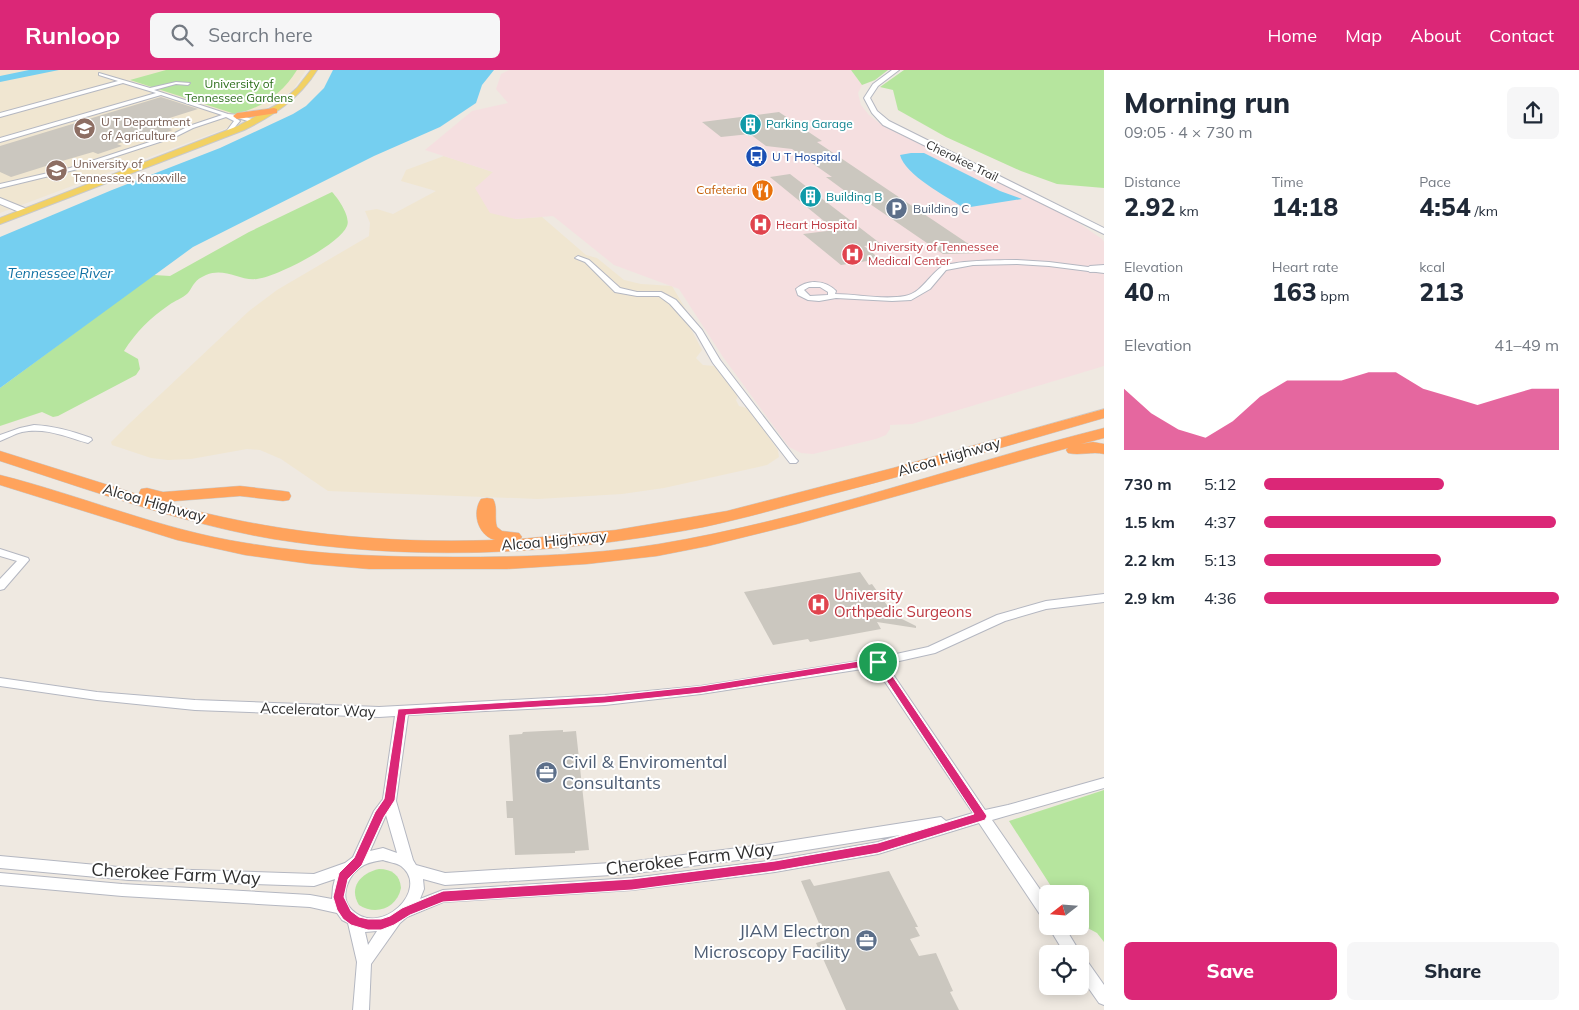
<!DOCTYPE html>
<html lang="en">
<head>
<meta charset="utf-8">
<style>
  body { margin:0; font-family:Mulish,sans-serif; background:#f6f6f7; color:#1f2937; height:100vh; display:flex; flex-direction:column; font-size:19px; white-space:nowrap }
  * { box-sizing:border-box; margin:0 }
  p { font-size:16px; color:#747a83 }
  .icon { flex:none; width:28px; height:28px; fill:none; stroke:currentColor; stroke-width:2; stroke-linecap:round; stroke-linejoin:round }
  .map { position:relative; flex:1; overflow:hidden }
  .side { display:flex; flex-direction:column; background:#fff; width:475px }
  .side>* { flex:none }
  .needle { width:32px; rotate:253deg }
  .tools { position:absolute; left:1039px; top:815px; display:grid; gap:10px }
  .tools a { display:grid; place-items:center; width:50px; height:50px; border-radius:8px; background:#fff; box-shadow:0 2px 12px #0003; font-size:25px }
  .pin { position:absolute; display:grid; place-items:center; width:42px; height:42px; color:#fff; margin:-21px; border:2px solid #fff; border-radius:50%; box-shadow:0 1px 5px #0007 }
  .round { display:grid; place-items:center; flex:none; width:52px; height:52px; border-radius:8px; background:#f6f6f7 }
  .overview { display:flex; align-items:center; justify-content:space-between; height:85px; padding:0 20px }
  h1 { font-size:28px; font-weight:800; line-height:38px }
  .figures { display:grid; grid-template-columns:repeat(3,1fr); gap:8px; height:85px; padding:5px 20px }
  .figures div { display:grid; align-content:center }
  .figures b { font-size:25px; font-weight:800 }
  .figures small { font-size:14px; font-weight:400 }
  .figures p { font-size:14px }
  .chart { height:140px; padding:10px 20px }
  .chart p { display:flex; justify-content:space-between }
  .chart svg { width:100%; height:90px; margin-top:5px; fill:#db2777; opacity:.7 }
  .primary-button { display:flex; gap:10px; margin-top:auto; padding:10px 20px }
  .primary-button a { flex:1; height:58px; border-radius:8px; background:#db2777; color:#fff; font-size:20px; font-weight:800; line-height:58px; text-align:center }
  .primary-button a+a { background:#f6f6f7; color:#1f2937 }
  ul { padding:0 20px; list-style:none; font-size:16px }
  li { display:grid; grid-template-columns:80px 60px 1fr; align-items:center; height:38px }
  li i { height:12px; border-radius:6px; background:#db2777 }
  header { display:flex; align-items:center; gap:30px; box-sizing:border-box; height:70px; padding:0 25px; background:#db2777; color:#fff }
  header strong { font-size:24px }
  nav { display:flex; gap:28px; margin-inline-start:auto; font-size:18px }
  .search { width:350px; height:45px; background:#f6f6f7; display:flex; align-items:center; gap:12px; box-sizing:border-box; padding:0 18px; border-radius:8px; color:#747a83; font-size:19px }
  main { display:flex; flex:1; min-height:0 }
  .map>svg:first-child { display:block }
</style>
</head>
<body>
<header>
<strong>Runloop</strong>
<div class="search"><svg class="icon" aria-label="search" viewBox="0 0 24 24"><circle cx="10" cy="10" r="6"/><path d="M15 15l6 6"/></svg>Search here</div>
<nav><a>Home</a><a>Map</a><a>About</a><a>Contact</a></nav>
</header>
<main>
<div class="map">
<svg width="1104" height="940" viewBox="0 0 1104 940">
  <rect width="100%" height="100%" fill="#efe9e1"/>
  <!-- education -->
  <g fill="#f0e6d1">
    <path d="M0 0H306L293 20 263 40 227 58 0 143Z"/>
    <path d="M444 86 493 102 515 149 542 147 586 185 597 188 624 210 641 214 672 216 695 255 690 257 702 280 696 288 703 295 714 296 721 302 738 326 736 330 739 336 747 338 755 348 778 380 779 387 767 395 664 418 622 424 538 429 328 421 281 389 260 380 247 379 191 389 168 390 151 388 112 375 111 372 130 353 249 241 277 220 369 166 370 153 365 141 377 139 393 144 436 121 401 111 406 100Z"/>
  </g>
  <!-- medical -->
  <path fill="#f5dfe0" d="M509 0H851L862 15 858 23 861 35 869 45 883 56 1067 145 1102 169 1104 172V296L912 354 890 355V359L886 365 876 369 813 384 801 383 789 377 723 287 679 219 614 195 553 146 515 149 490 143 475 118 493 102 425 80 472 41 508 33 496 19 501 4Z"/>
  <!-- green -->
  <g fill="#b6e59e">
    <path d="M166 0H297C282 24 262 38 235 44L130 10Z"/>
    <path d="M851 0H888L875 10 862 15Z"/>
    <path d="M904 0H1104V118L1057 114 1021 101 946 67 898 40 893 20 880 17Z"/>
    <path d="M332 122C338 128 351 147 347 156 339 175 278 206 257 209 239 211 225 197 206 205 194 210 194 215 188 223 183 228 174 231 169 235 150 248 136 262 124 281L138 289 140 299 136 305 58 346 53 347 42 342 0 356V318L138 216 154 205 170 206 249 162Z"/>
    <path d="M1104 720V872L1097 863 1080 854V824H1056L1009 751Z"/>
    <path d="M379 799C392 799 400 805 401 818 397 838 376 846 359 835 348 817 361 803 379 799Z"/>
  </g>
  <!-- water -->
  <g fill="#75cff0">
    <path d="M29 0H59L0 12V6Z"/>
    <path d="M333 0H494L482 15 476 33 440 57 374 86 193 177 0 318V167L112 120 220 78 293 44 306 36 324 18Z"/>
    <path d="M911 83H924L1000 121 1022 129 964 138C946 126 905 105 900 85Z"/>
  </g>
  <!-- building -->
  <g fill="#cbc7bf">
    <path d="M161 27 198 39 160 51 175 57 169 59 173 60 155 66 149 64 117 74 122 76 98 84 93 82 62 91 66 94 50 98 46 96 11 107 0 102V76Z"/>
    <path d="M779 42 822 71 817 72 982 183 943 184 870 134 864 135 849 124 826 107H832L792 79 766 76 750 64 721 67 702 52Z"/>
    <path d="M790 104 881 174 864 176 880 189 841 195 803 164 835 160 770 107Z"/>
    <path d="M860 502 869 515 872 514 894 545 916 556V558L877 552 881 559 810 572 808 569 773 575 744 522Z"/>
    <path d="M563 660V662L576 661 589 780 575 781V783L515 785 513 748H507L506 731H513L509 665 522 664 523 662Z"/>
    <path d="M889 801 918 857H915L920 866 910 869 919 886 936 883 953 921 950 922 959 940H846L816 873 826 870 801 811 810 809 814 816Z"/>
  </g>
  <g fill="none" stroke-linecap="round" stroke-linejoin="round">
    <defs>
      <g id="street">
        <path d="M99 3 150 18 176 12 190 13 188 15 176 14 154 20 228 44 239 45 258 51 255 53 234 47 240 51 228 65 225 63 234 51 226 47 193 58 175 67 74 100 0 118V114L70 98 171 65 189 56 222 45 161 25 0 72V68L156 23 123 13 0 47V43L118 11 99 5Z"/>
        <path d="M578 186 589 190 620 218 637 222H661L676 230 702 260 720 290 796 389 798 391 796 393H790L713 293 696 263 670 234 659 226H637L615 222 585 192 575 188Z"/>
        <path d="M1017 190 1049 192 1104 199V203L1049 196 1017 194 973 195 946 200 930 219 911 230 892 231 836 228 819 231 808 230 798 225 796 219C808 209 825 210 836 221L835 224C857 224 882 230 905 226 921 223 928 207 940 198 950 190 1002 190 1017 190ZM809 217H820L828 222V225L810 226 804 220Z"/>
        <path d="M34 355C54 356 72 361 91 368L92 370 88 373C66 367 46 357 22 362 14 364 8 368 0 371V365L20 358Z"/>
        <path d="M0 479 28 488 29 490 4 519 0 520V509L17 491 0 486Z"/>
        <path d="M1104 524V532L1046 539 1005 551 935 583 886 594 985 740 1008 735 1104 708V718L992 750 1048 831V850L1043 849 979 753 878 784 775 802 632 820 443 832 407 847 400 853 371 894 369 940H353L357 892 348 853 342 850 337 843 310 837 122 826 0 815V803L122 814 310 825 332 829 333 817 335 809 314 816 129 810 0 798V786L129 798 314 804 345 793 353 787 374 741 383 729 395 646 379 647 195 640 97 630 0 616V608L97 622 195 630 379 637 605 625 701 616 878 588 928 577 997 545 1046 531ZM875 597 973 743 946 751 941 747 769 774 628 792 445 803 416 795 413 790 396 731 408 645 605 635 701 624ZM386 745 397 783 383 778 370 781ZM900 765 878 772 775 790 632 808 443 820 420 829 424 819 423 809 445 815 628 804 769 786ZM383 790C388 792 397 793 401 796 431 819 381 868 352 840 337 826 350 802 364 795 370 792 377 791 383 790ZM377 861 368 875 365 862Z"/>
        <path d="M1048 856H1064L1081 884 1080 886 1085 888 1104 915V935L1099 933 1080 906V884H1065Z"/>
      </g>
      <g id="secondary">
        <path d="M892 0H899L878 16 870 28 877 41 889 51 1104 158V164L883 55 872 43 864 28 873 14Z"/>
        <path d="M0 128 27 139 28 141 24 144 0 134Z"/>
        <path d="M1104 195V201L1090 202 1085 199 1090 196Z"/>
      </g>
      <path id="primary" d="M311 0H317C299 29 274 45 244 60L0 154V148L238 56 280 33 297 18Z"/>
      <g id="highway">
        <path d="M274 38 277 39V43L237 49 233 46 237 43Z"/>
        <path d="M1104 339V348C1011 375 918 402 825 426 772 440 719 456 664 464 535 486 403 490 273 469 180 453 90 420 0 391V381L140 425 139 423 141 419 147 418 163 422 240 416 283 421 289 422 291 426 289 430 283 431 240 426 163 432C271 463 383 474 495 470 479 466 471 444 481 429L487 428 493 429C498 437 494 448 497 457L502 461 519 463 522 467 520 469 616 460 727 441 893 398Z"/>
        <path d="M1104 358V368L1081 374 1093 372 1104 374V384C1092 381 1080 386 1068 383L1066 380 1068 378 797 454 708 476 657 486 587 494 507 499H369L311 494 245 485 177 470 0 415V405C83 426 162 460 246 473 317 485 383 487 455 487 523 487 592 485 659 474 810 449 956 395 1104 358Z"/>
      </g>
    </defs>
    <!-- street casing -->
    <use href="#street" stroke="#b4b7c1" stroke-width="2"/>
    <!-- secondary casing -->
    <use href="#secondary" stroke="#b4b7c1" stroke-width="2"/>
    <!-- primary casing -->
    <use href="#primary" stroke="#c9c9c9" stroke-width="2"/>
    <!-- highway casing -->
    <use href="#highway" stroke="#c9c9c9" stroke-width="1"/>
    <!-- street -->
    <use href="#street" fill="#fff" fill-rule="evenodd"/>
    <!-- secondary -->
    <use href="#secondary" fill="#fff" fill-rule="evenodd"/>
    <!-- primary -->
    <use href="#primary" fill="#f2d163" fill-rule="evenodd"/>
    <!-- highway -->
    <use href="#highway" fill="#ffa35c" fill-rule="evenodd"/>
  </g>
  <!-- route -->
  <path fill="#db2777" stroke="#fff" fill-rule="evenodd" d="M878 588 881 589 985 743 987 746 985 750 878 783 775 801 632 820 443 832 410 845 394 855 381 860H368L351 855 343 849 337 840 333 827 339 803 354 788 375 742 384 729 398 639 605 626 701 616ZM876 595 974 744 878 773 775 791 632 809 443 821 402 838 390 846 381 849H368L359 847 351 841 344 827 348 809 362 795 384 747 395 730 406 645 605 633 701 623Z"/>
  <!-- icons -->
  <defs>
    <symbol id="building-disc" viewBox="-11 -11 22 22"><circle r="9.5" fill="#0f9aa8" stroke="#fff"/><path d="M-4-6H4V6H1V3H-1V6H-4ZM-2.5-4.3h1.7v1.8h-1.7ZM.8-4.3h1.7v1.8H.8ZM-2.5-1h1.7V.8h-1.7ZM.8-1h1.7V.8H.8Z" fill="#fff"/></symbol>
    <symbol id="school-disc" viewBox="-11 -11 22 22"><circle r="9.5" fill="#8d6e63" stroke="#fff"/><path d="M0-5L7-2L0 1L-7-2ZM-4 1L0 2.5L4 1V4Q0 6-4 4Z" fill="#fff"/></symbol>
    <symbol id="bus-disc" viewBox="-11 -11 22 22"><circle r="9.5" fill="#1a4fb4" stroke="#fff"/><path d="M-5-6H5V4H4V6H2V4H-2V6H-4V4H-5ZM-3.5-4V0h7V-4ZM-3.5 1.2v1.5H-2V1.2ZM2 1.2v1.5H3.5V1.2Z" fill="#fff"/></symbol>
    <symbol id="university-disc" viewBox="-11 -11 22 22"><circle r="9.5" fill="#8d6e63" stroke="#fff"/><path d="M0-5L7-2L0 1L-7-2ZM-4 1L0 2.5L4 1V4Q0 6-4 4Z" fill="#fff"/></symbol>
    <symbol id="restaurant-disc" viewBox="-11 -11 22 22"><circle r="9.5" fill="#e8710a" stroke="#fff"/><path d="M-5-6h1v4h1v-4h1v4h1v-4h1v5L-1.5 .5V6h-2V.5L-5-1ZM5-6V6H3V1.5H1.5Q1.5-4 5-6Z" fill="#fff"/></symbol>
    <symbol id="parking-disc" viewBox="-11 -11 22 22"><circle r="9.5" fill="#5c6f8a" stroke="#fff"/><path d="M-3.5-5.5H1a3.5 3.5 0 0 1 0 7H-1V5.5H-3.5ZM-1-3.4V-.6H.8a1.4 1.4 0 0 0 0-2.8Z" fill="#fff"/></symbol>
    <symbol id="hospital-disc" viewBox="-11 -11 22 22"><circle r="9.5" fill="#e0444e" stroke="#fff"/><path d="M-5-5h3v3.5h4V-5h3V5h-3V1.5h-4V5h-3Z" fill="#fff"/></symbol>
    <symbol id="office-disc" viewBox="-11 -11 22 22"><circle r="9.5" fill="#5c6f8a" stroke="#fff"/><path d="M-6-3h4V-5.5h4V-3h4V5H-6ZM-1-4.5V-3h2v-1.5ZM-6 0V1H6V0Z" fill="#fff"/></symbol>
  </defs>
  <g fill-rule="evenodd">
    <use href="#building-disc" x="738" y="42" width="25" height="25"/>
    <use href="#school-disc" x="72" y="46" width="25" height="25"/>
    <use href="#bus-disc" x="744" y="74" width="25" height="25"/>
    <use href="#university-disc" x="44" y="88" width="25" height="25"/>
    <use href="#restaurant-disc" x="750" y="108" width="25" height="25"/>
    <use href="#building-disc" x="798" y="114" width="25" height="25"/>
    <use href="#parking-disc" x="884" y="126" width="25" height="25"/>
    <use href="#hospital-disc" x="748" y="142" width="25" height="25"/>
    <use href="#hospital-disc" x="840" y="172" width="25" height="25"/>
    <use href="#hospital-disc" x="806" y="522" width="25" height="25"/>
    <use href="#office-disc" x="534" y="690" width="25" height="25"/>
    <use href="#office-disc" x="854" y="858" width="25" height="25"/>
  </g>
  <g text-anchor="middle" stroke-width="4" stroke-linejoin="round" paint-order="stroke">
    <!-- far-park labels -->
    <g font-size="12" fill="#2c6e1b" stroke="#fff">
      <text x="239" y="18">University of<tspan x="239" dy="14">Tennessee Gardens</tspan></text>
    </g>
    <!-- far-education labels -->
    <g font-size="12" fill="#785e54" stroke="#fff" text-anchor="start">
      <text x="101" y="56">U T Department<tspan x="101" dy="14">of Agriculture</tspan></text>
      <text x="73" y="98">University of<tspan x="73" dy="14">Tennessee, Knoxville</tspan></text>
    </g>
    <!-- far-culture labels -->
    <g font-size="12" fill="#0d838f" stroke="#fff" text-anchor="start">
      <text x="766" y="58">Parking Garage</text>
      <text x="826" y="131">Building B</text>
    </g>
    <!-- far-transit labels -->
    <g font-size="12" fill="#164399" stroke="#fff" text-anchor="start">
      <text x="772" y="91">U T Hospital</text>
    </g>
    <!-- far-street labels -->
    <g font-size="12" fill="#2e2e2e" stroke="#fff">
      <text transform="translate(962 91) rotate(26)" y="4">Cherokee Trail</text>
    </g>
    <!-- far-food labels -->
    <g font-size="12" fill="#c56008" stroke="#fff" text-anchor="end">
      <text x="747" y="124">Cafeteria</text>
    </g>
    <!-- far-service labels -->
    <g font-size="12" fill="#4e5e75" stroke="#fff" text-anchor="start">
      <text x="913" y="143">Building C</text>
    </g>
    <!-- far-health labels -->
    <g font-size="12" fill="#be3a42" stroke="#fff" text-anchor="start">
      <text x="776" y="159">Heart Hospital</text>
      <text x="868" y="181">University of Tennessee<tspan x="868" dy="14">Medical Center</tspan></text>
    </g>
    <!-- far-water labels -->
    <g font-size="14" font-style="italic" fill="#0d6fa3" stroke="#fff">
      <text x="60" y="208">Tennessee River</text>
    </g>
    <!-- street labels -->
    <g font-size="15" fill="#2e2e2e" stroke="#fff">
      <text transform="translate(949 387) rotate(-16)" y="5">Alcoa Highway</text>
      <text transform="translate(154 433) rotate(16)" y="5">Alcoa Highway</text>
      <text transform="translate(554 471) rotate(-5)" y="5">Alcoa Highway</text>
      <text transform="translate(318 640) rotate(2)" y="5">Accelerator Way</text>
    </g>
    <!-- health labels -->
    <g font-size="15" fill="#be3a42" stroke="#fff" text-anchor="start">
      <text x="834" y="530">University<tspan x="834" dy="17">Orthpedic Surgeons</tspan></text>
    </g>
    <!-- near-service labels -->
    <g font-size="18" fill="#4e5e75" stroke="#fff" text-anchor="start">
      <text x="562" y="698">Civil &amp; Enviromental<tspan x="562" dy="21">Consultants</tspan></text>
      <text x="850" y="867" text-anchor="end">JIAM Electron<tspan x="850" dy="21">Microscopy Facility</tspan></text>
    </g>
    <!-- near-street labels -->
    <g font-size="18" fill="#2e2e2e" stroke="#fff">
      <text transform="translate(690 789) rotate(-7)" y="6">Cherokee Farm Way</text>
      <text transform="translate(176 804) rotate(3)" y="6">Cherokee Farm Way</text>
    </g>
  </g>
</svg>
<div class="tools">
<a><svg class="needle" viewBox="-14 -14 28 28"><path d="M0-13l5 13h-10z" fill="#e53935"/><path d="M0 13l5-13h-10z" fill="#747a83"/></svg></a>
<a><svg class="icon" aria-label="locate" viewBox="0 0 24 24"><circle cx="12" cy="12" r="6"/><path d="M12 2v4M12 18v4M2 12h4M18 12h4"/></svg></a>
</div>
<div class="pin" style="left:878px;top:592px;background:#1e9e55"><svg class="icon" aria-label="arrive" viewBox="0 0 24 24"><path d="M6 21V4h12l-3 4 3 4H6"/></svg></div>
</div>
<section class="side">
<div class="overview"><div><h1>Morning run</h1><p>09:05 · 4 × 730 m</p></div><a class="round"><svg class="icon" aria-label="share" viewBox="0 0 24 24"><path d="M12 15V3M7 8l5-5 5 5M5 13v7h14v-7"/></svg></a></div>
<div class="figures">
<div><p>Distance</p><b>2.92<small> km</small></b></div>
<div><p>Time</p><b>14:18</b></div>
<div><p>Pace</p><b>4:54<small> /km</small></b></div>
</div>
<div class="figures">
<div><p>Elevation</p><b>40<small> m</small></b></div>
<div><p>Heart rate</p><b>163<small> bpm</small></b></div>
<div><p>kcal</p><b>213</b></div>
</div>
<div class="chart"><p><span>Elevation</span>41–49 m</p>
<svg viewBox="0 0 160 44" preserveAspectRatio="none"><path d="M0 44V14L10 26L20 34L30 38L40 30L50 18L60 10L70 10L80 10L90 6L100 6L110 14L120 18L130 22L140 18L150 14L160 14V44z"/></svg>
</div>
<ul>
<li><b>730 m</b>5:12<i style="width:61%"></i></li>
<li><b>1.5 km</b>4:37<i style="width:99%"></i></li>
<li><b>2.2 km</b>5:13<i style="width:60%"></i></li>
<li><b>2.9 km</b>4:36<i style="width:100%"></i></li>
</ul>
<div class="primary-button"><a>Save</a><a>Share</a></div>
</section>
</main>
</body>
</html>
